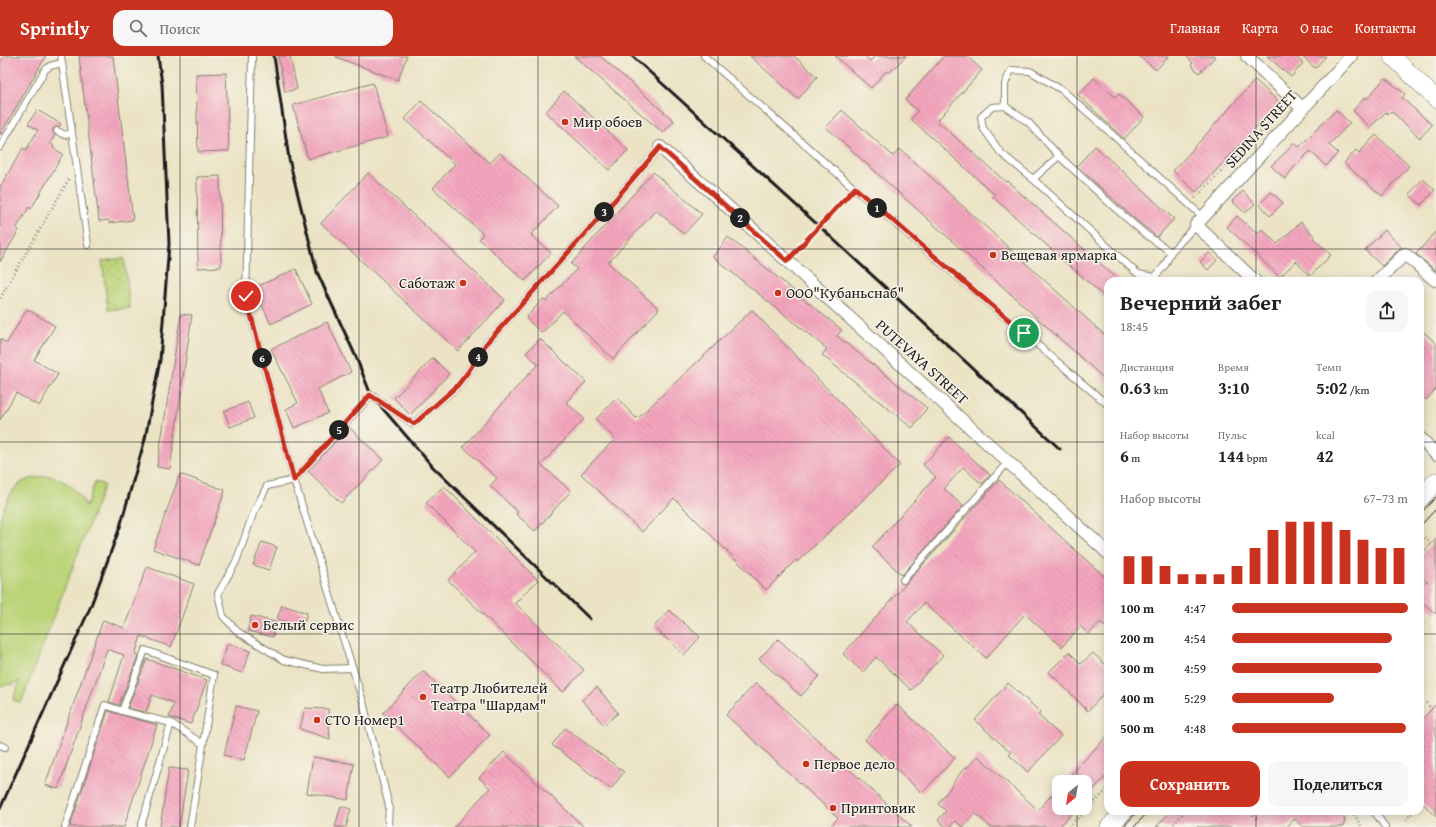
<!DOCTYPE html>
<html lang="ru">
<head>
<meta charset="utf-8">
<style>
  body { margin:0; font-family:"Gentium Book Plus",serif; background:#f6f6f6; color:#202124; height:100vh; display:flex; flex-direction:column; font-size:15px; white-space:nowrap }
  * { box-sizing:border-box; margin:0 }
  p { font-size:13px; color:#757577 }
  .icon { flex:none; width:22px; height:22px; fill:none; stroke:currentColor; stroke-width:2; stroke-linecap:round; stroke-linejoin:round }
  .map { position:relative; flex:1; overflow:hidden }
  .sheet { position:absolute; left:1104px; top:221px; width:320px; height:538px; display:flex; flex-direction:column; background:#fff; border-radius:12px; box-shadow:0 2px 10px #0003 }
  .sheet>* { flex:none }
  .needle { width:26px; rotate:210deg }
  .buttons { position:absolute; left:1052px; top:719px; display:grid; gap:8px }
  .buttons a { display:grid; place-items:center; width:40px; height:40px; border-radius:8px; background:#fff; box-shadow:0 2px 10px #0003; font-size:20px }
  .pin { position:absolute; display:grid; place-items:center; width:34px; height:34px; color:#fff; margin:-17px; border:2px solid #fff; border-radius:50%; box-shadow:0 1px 4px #0007 }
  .km { position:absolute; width:20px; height:20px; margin:-10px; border-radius:50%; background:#222; color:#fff; font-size:11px; line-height:20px; text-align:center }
  .round { display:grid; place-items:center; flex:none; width:42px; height:42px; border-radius:12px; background:#f6f6f6 }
  .head { display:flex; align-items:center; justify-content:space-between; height:68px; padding:0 16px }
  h1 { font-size:22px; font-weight:700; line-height:30px }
  .figures { display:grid; grid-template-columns:repeat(3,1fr); gap:6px; height:68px; padding:4px 16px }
  .figures div { display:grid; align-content:center }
  .figures b { font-size:17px; font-weight:700 }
  .figures small { font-size:11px; font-weight:400 }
  .figures p { font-size:11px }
  .chart { height:112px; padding:8px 16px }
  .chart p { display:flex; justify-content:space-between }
  .chart svg { width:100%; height:72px; margin-top:4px; stroke:#c8321e; stroke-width:6 }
  .cta { display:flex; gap:8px; margin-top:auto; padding:8px 16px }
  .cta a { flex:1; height:46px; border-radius:12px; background:#c8321e; color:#fff; font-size:16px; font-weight:700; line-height:46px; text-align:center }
  .cta a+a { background:#f6f6f6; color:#202124 }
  ul { padding:0 16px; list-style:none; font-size:13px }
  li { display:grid; grid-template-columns:64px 48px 1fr; align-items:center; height:30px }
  li i { height:10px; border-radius:5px; background:#c8321e }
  header { display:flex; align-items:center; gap:24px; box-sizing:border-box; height:56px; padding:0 20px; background:#c8321e; color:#fff }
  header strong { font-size:19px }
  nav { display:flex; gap:22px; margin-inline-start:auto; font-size:14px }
  .search { width:280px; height:36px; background:#f6f6f6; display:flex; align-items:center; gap:10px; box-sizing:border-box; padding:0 14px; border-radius:12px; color:#757577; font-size:15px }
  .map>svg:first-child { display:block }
</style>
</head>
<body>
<header>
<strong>Sprintly</strong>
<div class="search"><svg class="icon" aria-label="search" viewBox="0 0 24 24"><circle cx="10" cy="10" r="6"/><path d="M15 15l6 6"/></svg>Поиск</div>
<nav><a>Главная</a><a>Карта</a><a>О нас</a><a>Контакты</a></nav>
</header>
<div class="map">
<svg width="1436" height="771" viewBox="0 0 1436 771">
  <defs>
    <pattern id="green-dots" width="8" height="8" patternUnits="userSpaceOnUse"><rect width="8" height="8" fill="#bbd478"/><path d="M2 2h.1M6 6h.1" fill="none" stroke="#a0b567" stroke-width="1.8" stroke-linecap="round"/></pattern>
    <pattern id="building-back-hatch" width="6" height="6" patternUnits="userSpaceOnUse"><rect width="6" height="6" fill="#f4a5be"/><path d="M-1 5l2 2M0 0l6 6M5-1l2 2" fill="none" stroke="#d18da3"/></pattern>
  </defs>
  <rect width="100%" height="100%" fill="#f7f3e8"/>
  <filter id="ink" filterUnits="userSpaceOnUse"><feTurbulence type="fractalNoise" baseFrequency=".025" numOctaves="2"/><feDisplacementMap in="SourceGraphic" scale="8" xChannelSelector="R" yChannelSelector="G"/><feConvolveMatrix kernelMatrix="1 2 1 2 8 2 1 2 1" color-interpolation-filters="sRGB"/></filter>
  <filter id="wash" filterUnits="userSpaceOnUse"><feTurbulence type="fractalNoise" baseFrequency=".012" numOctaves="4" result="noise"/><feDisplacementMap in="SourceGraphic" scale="16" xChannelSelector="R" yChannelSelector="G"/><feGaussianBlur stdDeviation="0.9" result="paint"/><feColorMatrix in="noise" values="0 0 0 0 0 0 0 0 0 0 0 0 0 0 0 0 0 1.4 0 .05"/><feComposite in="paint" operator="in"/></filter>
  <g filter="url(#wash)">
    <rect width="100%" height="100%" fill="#ebe3c4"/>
    <!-- green -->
    <path fill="url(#green-dots)" stroke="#6c784a" d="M124 202 130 252 108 254 102 205Z"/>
    <!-- pitch -->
    <path fill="#bbd478" stroke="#6c784a" d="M49 420C67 424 78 434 86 451L95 426 104 429 21 647 13 644 20 625 13 628 0 630V462C11 433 16 422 49 420Z"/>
    <g id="blocks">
      <!-- building -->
      <g fill="url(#building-back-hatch)">
        <path d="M4 0H46L0 79V7Z"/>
        <path d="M79 0H113L133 164 109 167V164L99 165Z"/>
        <path d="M278 0H290L297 33 285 36Z"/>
        <path d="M336 0H407L398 24 336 1Z"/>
        <path d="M574 0H600L674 65 663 77Z"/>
        <path d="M750 0H794L817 21 798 43Z"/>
        <path d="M835 0H865L870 5 875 0H906L889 17 886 15 871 32Z"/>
        <path d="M944 0H967L982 14 937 65 1006 126 1007 125 1120 225H1108V244L993 141 995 139 911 63 918 55 905 44Z"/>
        <path d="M1139 0H1169L1156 14Z"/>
        <path d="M1186 0H1216L1199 17 1191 9 1193 7Z"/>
        <path d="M1267 0H1295L1303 7 1291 21Z"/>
        <path d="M1302 0H1326L1315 12Z"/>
        <path d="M226 17 229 95 198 96 196 18Z"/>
        <path d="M1094 22 1115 41 1119 38 1144 61 1124 83 1078 39Z"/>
        <path d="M1385 22 1405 38 1402 42 1432 69 1420 82 1391 55 1388 58 1386 56 1370 71 1353 55 1365 41 1367 43Z"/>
        <path d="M1255 24 1279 46 1196 136 1173 115Z"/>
        <path d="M373 27 388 81 308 103 293 49Z"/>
        <path d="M564 35 628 94 609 114 546 56Z"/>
        <path d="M421 45 490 107 500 97 558 150 531 179 551 197 525 225 479 183 483 178 433 132 455 108 405 63Z"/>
        <path d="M37 54 61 68 59 71H56L53 73V76L55 79 50 87 54 90 53 92 63 98 31 153 29 151 16 173 19 174 0 206V131L23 92 26 94 38 74 28 68Z"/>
        <path d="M842 54 893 100 900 93 1108 282V326L826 71Z"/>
        <path d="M1336 54 1350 67 1329 89 1338 97 1326 110 1310 95 1295 110 1285 123 1271 110 1287 95 1294 86 1299 91Z"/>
        <path d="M1376 79 1409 110 1382 140 1344 107 1356 94 1359 97Z"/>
        <path d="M1095 90 1174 163 1157 181 1135 163 1077 110Z"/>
        <path d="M653 116 702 158 684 178 656 154 608 207 659 253 613 303 563 255 542 277 526 262 543 243 546 245 577 213 571 208Z"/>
        <path d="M368 117 505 244 458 295 321 167Z"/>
        <path d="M220 120 221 211 198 212 197 121Z"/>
        <path d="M1423 123 1435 134 1421 149 1409 138Z"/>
        <path d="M1243 135 1255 148 1245 157 1232 145Z"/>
        <path d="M1271 136 1283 147 1270 160 1260 148Z"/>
        <path d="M1237 160 1257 178 1262 173 1277 188 1301 166 1314 180 1313 182 1331 199 1310 220 1296 205 1280 221 1227 171Z"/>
        <path d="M1385 174 1401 191 1382 210 1365 194Z"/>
        <path d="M1436 175V215L1416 198Z"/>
        <path d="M728 181 842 274 837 280 927 352 912 372 822 299 827 293 713 201Z"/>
        <path d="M1209 197 1217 204 1208 214 1200 206Z"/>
        <path d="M296 213 312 248 271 268 254 232Z"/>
        <path d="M27 253 55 270 34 304 58 318 39 350 16 337 0 364V283L7 287Z"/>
        <path d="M752 254 900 409 797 506 796 504 766 534 674 442 642 476 581 418 615 383 596 363 617 342 636 362 637 361 638 362Z"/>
        <path d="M181 258 192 259 170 413 157 411Z"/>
        <path d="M327 266 351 316 318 333 328 357 294 372 286 353 298 347 271 293Z"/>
        <path d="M1420 273 1436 287V333L1426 344 1420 338Z"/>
        <path d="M540 283 586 326 566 346 584 363 541 409 571 435 535 475 516 458 518 456 490 430 497 422 463 391 538 308 526 297Z"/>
        <path d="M433 302 449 318 410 359 394 342Z"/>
        <path d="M248 346 254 362 230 371 224 355Z"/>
        <path d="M349 371 383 404 341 447 308 415Z"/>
        <path d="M949 381 990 419 982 428 963 411 944 433 963 450 902 519 872 491 936 421 923 409Z"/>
        <path d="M180 418 225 434 199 509 153 493Z"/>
        <path d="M999 424 1108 524V573L1100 566 1089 578 1080 570 1062 591 1025 558 986 602 924 547 907 566 943 599 911 634 876 601 863 616 843 598Z"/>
        <path d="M444 430 538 524 515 547 584 614 563 636 448 524 475 496 426 447Z"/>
        <path d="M1436 483V558L1420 544V500Z"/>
        <path d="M262 486 277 491 269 514 253 509Z"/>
        <path d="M147 511 194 528 171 591 141 580 135 598 138 600 119 649 109 646 124 599 107 593 58 733 45 729 103 564 124 572Z"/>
        <path d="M282 549 307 557 303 571 277 563Z"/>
        <path d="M669 554 700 581 684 599 654 571Z"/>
        <path d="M251 560 276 566 273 581 248 575Z"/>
        <path d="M778 583 819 620 801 640 759 603Z"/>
        <path d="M228 587 250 595 242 617 220 609Z"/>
        <path d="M1069 596 1081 608 1093 597 1108 611V633L1088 655 1049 616Z"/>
        <path d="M147 603 207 624 191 668 169 661 174 647 152 639 146 656 128 652Z"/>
        <path d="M423 615 490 679 450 721 383 657Z"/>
        <path d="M756 627 912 771H830L838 762 726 659Z"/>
        <path d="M1008 627 1040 656 1038 659 1061 680 1028 716 1009 699 1011 697 975 664Z"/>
        <path d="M597 631 618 657 604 669 582 644Z"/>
        <path d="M1436 648V760L1420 745V666Z"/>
        <path d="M897 649 955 702 922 737 865 684Z"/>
        <path d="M236 650 257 655 244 704 224 699Z"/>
        <path d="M305 652 328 653 330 683 300 673Z"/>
        <path d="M108 655 157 669 124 771H70Z"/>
        <path d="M565 672 624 716 611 733 552 689Z"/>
        <path d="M1108 679V718L1085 743V726H1064Z"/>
        <path d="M504 696 584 771H454L490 732 479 722Z"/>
        <path d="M978 700 1038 754 1059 731V752H1077L1059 771H990L975 757 963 771 955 765 950 771H946L938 764 946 755 938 748 965 711 967 712Z"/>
        <path d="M313 701 354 708 348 744 307 737Z"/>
        <path d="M169 712 188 714 179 771H160Z"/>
        <path d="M341 750 351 753 346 771H335Z"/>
        <path d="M1171 755H1342L1345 765 1343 771H1303L1294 763 1287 771H1156Z"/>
      </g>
    </g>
  </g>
  <g filter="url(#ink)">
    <use href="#blocks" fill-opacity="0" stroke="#848070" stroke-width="1"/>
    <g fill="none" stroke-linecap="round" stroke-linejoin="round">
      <defs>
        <g id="service">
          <path d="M61 0 88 189"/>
          <path d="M252 0 246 241 294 424 363 646 389 750 388 767 389 771"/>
          <path d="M704 0 855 133 1108 349"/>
          <path d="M1005 50V28L1011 14 1030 15 1062 34 1093 61 1203 161"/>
          <path d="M57 75 65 79 72 77"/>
          <path d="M0 91 45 14 50 10 62 7"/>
          <path d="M1033 123 1059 100"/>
          <path d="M1171 196 1145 178 1116 153 1059 100 1029 67 1005 50 992 51 981 61 983 72 1001 97 1033 123 1138 218 1155 221 1165 209 1171 196 1196 169"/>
          <path d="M903 524 1008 406"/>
          <path d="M353 612 323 613 284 604 238 576 223 560 218 537 236 506 253 458 267 430 294 424 371 339 413 368 457 331 468 316 486 288 608 152 660 91"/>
          <path d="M122 655 171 667 203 688"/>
          <path d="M0 689 5 691"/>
          <path d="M1374 755 1385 771"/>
          <path d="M65 771 105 649 122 655 145 594 214 619 190 771"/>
          <path d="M141 771 171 667"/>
        </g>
        <g id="minor">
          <path d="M1247 0 1302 52"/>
          <path d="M660 91 728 151 1108 497"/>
          <path d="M1255 225 1196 169 1351 0"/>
          <path d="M1377 225 1405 198 1435 224"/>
          <path d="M1420 382 1436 398"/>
        </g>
        <g id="secondary">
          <path d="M1392 0 1436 43"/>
          <path d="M1420 443 1436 425"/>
          <path d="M1109 771 1124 755"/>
        </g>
      </defs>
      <!-- service casing -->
      <use href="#service" stroke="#848070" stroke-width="8"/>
      <!-- minor casing -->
      <use href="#minor" stroke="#848070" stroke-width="14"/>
      <!-- secondary casing -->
      <use href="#secondary" stroke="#848070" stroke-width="18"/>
      <!-- path -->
      <g stroke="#848070" stroke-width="2.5" stroke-dasharray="1 3" stroke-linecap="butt">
        <path d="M1195 142 1285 52"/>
        <path d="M795 197 849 139"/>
        <path d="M0 242 69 123"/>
        <path d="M1425 482 1431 488"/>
        <path d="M1420 520 1427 526"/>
        <path d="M1426 647 1432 653"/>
        <path d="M1420 748 1421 746"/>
        <path d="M1352 755 1362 771"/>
        <path d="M1253 759 1258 764"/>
        <path d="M1406 764 1414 755"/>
        <path d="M1069 771 1108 733"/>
        <path d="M1171 771 1185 755"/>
      </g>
      <!-- service -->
      <use href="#service" stroke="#fff" stroke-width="6"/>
      <!-- minor -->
      <use href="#minor" stroke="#fff" stroke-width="12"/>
      <!-- secondary -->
      <use href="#secondary" stroke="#fff" stroke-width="17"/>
      <!-- tram -->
      <g stroke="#1c1c1c" stroke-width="1">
        <path d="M1420 458 1436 441"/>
        <path d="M1420 470 1436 453"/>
        <path d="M1123 771 1138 755"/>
        <path d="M1134 771 1149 755"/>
      </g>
      <!-- rail -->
      <g stroke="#1c1c1c" stroke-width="3">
        <path d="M274 0 289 103 317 216 356 301 371 339 433 411 590 563"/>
        <path d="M632 0 819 170 1060 393"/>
        <path d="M0 753 90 552 120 471 145 383 160 304 169 188 162 28 158 0"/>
      </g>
    </g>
  </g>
  <g fill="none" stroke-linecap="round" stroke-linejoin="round" filter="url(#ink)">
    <defs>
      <path id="route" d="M246 240 294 424 370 339 414 368 457 330 468 316 486 288 608 152 660 91 787 205 855 132 1024 277"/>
    </defs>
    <!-- route casing -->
    <use href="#route" stroke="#fff" stroke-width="8"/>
    <!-- route -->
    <use href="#route" stroke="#c8321e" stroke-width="5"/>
  </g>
  <!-- grid -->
  <path fill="none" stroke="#1c1c1c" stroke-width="1" stroke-opacity="0.55" d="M180 0V771M359 0V771M538 0V771M718 0V771M898 0V771M1077 0V726M1256 0V225M0 193H1436M0 386H1108M1420 386H1436M0 578H1108M1420 578H1436M1077 752V771M1256 755V771"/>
  <!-- markers -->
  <g fill="#c8321e" stroke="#f7f3e8" stroke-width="1.5">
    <circle cx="565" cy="66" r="4"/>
    <circle cx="993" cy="199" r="4"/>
    <circle cx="463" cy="227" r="4"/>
    <circle cx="778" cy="237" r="4"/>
    <circle cx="255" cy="569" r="4"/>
    <circle cx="423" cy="641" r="4"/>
    <circle cx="317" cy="664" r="4"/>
    <circle cx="806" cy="708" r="4"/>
    <circle cx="833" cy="752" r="4"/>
  </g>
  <g text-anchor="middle" stroke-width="3" stroke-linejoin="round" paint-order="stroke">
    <!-- poi labels -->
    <g font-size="15" fill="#1c1c1c" stroke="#f7f3e8" text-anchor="start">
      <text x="573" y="71">Мир обоев</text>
      <text x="1001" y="204">Вещевая ярмарка</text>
      <text x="455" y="232" text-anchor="end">Саботаж</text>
      <text x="786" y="242">ООО"Кубаньснаб"</text>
      <text x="263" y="574">Белый сервис</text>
      <text x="431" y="637">Театр Любителей<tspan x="431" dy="17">Театра "Шардам"</tspan></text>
      <text x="325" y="669">СТО Номер1</text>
      <text x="814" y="713">Первое дело</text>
      <text x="841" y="757">Принтовик</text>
    </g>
    <!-- street labels -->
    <g font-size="15" fill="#1c1c1c" stroke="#f7f3e8">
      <text transform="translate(1261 73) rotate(-48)" y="5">SEDINA STREET</text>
      <text transform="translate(922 306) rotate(42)" y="5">PUTEVAYA STREET</text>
    </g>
  </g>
</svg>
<div class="buttons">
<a><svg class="needle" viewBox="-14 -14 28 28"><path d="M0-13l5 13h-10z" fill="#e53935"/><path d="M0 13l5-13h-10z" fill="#757577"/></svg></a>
</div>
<div class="pin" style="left:1024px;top:277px;background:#1e9e55"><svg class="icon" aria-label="arrive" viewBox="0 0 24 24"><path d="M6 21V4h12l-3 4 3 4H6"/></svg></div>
<div class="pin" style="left:246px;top:240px;background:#d93025"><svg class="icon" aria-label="check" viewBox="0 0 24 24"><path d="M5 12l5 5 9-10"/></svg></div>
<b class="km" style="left:877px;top:152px">1</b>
<b class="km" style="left:740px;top:162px">2</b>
<b class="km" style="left:604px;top:156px">3</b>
<b class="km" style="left:478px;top:301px">4</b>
<b class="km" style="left:339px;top:374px">5</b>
<b class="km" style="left:262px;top:302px">6</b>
<section class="sheet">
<div class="head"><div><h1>Вечерний забег</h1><p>18:45</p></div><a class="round"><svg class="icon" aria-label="share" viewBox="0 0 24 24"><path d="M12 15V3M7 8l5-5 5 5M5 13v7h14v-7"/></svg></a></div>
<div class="figures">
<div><p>Дистанция</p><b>0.63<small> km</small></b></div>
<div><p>Время</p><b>3:10</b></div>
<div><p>Темп</p><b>5:02<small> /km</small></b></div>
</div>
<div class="figures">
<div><p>Набор высоты</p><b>6<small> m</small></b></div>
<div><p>Пульс</p><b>144<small> bpm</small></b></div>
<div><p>kcal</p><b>42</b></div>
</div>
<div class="chart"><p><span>Набор высоты</span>67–73 m</p>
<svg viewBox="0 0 160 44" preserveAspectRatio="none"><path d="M5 44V27M15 44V27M25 44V33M35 44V38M45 44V38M55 44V38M65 44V33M75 44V22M85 44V11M95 44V6M105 44V6M115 44V6M125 44V11M135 44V17M145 44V22M155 44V22"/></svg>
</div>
<ul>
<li><b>100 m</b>4:47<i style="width:100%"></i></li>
<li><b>200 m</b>4:54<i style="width:91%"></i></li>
<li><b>300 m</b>4:59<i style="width:85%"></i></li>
<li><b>400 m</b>5:29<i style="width:58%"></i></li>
<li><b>500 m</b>4:48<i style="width:99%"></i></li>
</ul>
<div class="cta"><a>Сохранить</a><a>Поделиться</a></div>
</section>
</div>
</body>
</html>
